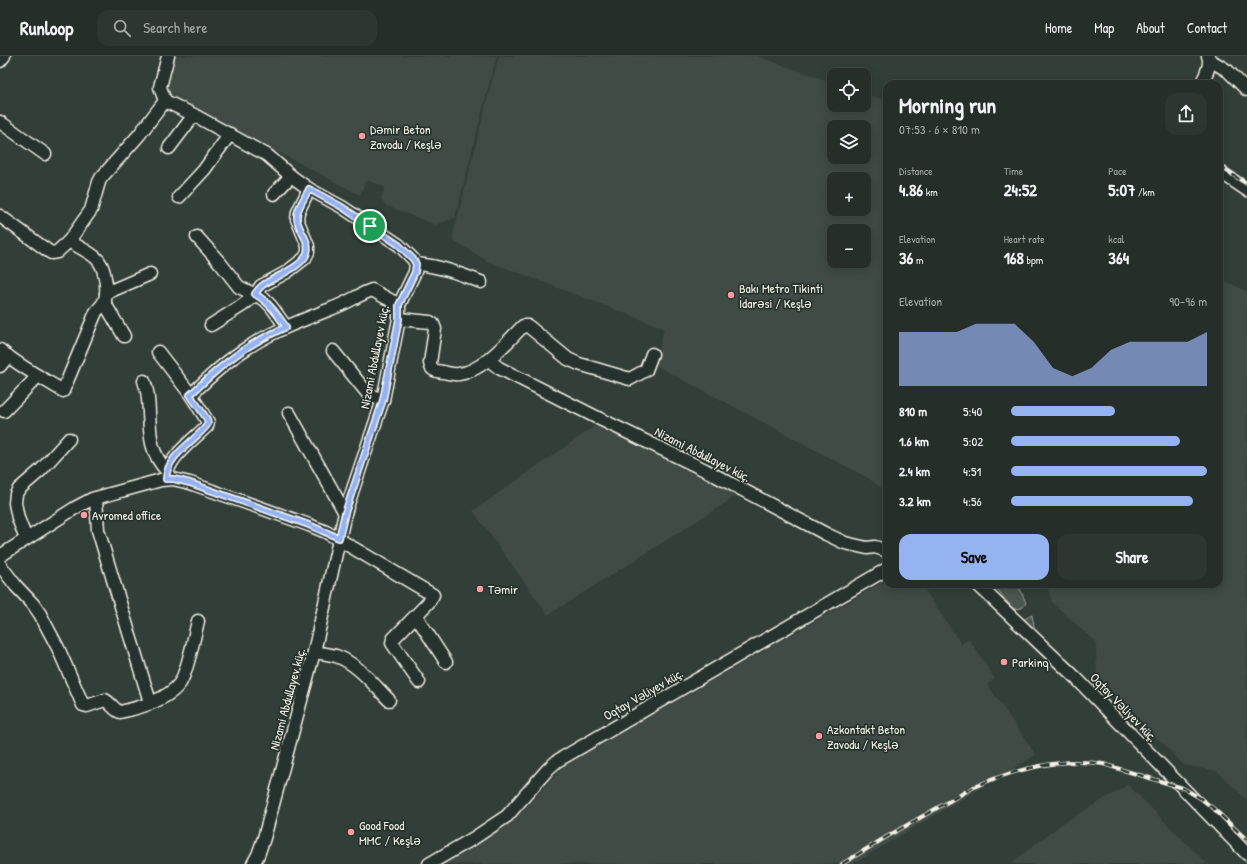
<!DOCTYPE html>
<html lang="en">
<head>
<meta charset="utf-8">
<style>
  body { margin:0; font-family:"Patrick Hand",sans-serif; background:#2e3632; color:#f1f3f6; height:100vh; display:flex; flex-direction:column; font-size:15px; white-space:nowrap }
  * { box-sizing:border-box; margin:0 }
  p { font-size:13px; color:#a4a8a8 }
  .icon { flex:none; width:22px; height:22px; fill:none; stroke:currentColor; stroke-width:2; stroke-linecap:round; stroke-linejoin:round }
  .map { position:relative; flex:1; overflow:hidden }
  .panel { position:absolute; left:883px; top:24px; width:340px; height:508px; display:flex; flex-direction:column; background:#262e2a; border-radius:12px; box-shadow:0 2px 10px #0003,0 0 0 1px #424a47 }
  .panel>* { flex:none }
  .tools { position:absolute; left:827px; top:12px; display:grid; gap:8px }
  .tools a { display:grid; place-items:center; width:44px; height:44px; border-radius:8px; background:#262e2a; box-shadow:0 2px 10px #0003,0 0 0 1px #424a47; font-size:20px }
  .pin { position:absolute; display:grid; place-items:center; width:34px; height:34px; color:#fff; margin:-17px; border:2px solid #fff; border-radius:50%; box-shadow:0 1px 4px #0007 }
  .round { display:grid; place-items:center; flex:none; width:42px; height:42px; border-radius:12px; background:#2e3632 }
  .summary { display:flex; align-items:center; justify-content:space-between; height:68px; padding:0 16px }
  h1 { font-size:22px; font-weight:800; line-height:30px }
  .figures { display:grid; grid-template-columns:repeat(3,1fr); gap:6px; height:68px; padding:4px 16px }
  .figures div { display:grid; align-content:center }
  .figures b { font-size:17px; font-weight:800 }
  .figures small { font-size:11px; font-weight:400 }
  .figures p { font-size:11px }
  .chart { height:112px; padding:8px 16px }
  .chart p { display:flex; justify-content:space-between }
  .chart svg { width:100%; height:72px; margin-top:4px; fill:#95b2f1; opacity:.7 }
  .button { display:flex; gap:8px; margin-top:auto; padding:8px 16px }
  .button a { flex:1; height:46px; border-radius:12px; background:#95b2f1; color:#111; font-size:16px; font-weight:800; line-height:46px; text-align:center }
  .button a+a { background:#2e3632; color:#f1f3f6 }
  ul { padding:0 16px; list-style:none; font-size:13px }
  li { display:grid; grid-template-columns:64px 48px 1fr; align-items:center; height:30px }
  li i { height:10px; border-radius:5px; background:#95b2f1 }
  header { display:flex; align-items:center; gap:24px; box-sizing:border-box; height:56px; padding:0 20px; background:#262e2a; border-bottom:1px solid #424a47 }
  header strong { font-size:19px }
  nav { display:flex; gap:22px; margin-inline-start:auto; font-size:14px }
  .search { width:280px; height:36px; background:#2e3632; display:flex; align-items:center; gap:10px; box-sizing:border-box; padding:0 14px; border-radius:12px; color:#a4a8a8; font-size:15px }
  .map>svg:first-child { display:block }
</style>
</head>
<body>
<header>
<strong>Runloop</strong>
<div class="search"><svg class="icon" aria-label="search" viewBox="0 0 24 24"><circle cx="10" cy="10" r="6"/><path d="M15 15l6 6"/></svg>Search here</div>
<nav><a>Home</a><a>Map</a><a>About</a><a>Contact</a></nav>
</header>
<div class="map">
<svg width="1247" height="808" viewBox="0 0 1247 808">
  <rect width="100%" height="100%" fill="#323e38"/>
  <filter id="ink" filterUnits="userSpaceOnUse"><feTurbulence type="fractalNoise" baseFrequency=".025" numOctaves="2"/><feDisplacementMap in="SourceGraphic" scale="8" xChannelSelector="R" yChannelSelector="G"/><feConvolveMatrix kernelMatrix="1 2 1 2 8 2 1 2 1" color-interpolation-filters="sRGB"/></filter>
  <g filter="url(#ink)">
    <!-- built -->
    <g fill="#404b44" fill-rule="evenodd">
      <path d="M171 0H497L491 20 455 162 435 169 385 149 381 143 385 131 366 124 360 139 163 36Z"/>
      <path d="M499 0H756L834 27V49H864V37L887 45V436L868 422 655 309 664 272 487 205 452 183 493 21ZM834 71H864V101H834ZM834 123H864V153H834ZM834 175H864V205H834Z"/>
      <path d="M1219 225 1231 228 1247 235V744L1217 715 1184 709 1097 620 1096 587 1052 546 1046 528H1219Z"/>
      <path d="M599 367 738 439 548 559 473 455Z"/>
      <path d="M887 524V528H921L961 588 969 583 995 623 987 628 1036 699 853 808H445L514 764 566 708Z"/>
      <path d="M1128 729 1207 808H1010L1063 767Z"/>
    </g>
    <!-- green -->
    <g fill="#4c564f" stroke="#a0a49c">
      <path d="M993 528H1018L1026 547 1022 552 1013 553Z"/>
      <path d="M1032 559 1035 575 1023 564Z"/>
    </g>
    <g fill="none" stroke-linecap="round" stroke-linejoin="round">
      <defs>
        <g id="minor">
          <path d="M1210 4 1228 15 1247 34"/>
          <path d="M0 5 4 0"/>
          <path d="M1201 28C1205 20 1212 9 1208 0"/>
          <path d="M165 45 194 59 254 92 267 99 291 120 309 133 342 151 399 189 413 203 416 208 415 216 399 249V263L383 344 345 457 314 596 264 782 258 799 253 808"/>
          <path d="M0 66 45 98"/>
          <path d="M169 92 194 59"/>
          <path d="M1219 115 1247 134"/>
          <path d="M274 138 291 120"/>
          <path d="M179 141 204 114 230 78"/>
          <path d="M0 160 51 197 57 196 69 185 91 154 99 126 101 122 139 79 165 45 160 31 168 0"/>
          <path d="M197 181 221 208 239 231 264 243 271 250 286 271"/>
          <path d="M416 208C440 210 458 217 481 226"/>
          <path d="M106 237 150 218"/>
          <path d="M104 246 124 280"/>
          <path d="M399 263 430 266 433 268 435 273 430 307C431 315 436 315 443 316 448 317 454 319 459 318 483 315 506 287 523 270H528L568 303 579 308 630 323 646 314 652 298"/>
          <path d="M211 269 243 249 255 239 261 230 287 216 305 202 308 196V190L297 163 298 156 309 133"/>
          <path d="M0 294C19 310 42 322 63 335L96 256C98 253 102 250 104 246 109 236 105 209 96 202 88 195 78 191 69 185"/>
          <path d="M333 295 369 339 383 344"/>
          <path d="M158 296 191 339 208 366 207 370C193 384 167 402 166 423"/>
          <path d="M489 304 499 312 602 364 705 414 826 478 845 487 867 492 875 491 887 495"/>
          <path d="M0 310 8 300"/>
          <path d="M144 325C146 331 148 337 148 343 151 370 146 393 167 415"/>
          <path d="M191 339C208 322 226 305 247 292 274 274 304 264 333 252 345 248 362 237 372 234L399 249"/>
          <path d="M4 355 38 320"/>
          <path d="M289 357 345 457"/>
          <path d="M96 442 98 474 150 646"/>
          <path d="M26 483 18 462 15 447 16 438 19 433 41 414 69 383"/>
          <path d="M0 500 75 452 92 443 161 424 173 423 190 427 309 469 326 476 433 539 428 547 393 583 392 587 419 626"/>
          <path d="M0 509 16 530 33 548 40 558 58 592 83 649 87 650 105 644C111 647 114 654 120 656 139 652 169 643 180 627 188 614 194 581 198 565"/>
          <path d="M977 528 1076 622 1247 798"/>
          <path d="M416 560 446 606"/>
          <path d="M314 596C321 597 329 598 336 600 357 607 374 629 389 644"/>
          <path d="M429 808 474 782 507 760 548 713 557 705 887 513"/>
        </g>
      </defs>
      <!-- minor casing -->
      <use href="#minor" stroke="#f4f1e8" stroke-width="15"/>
      <!-- minor -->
      <use href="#minor" stroke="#26332d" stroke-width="12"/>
      <defs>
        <g id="rail">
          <path d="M1219 110 1247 128"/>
          <path d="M842 808 888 780 974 731C1012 714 1062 701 1103 708L1183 732 1200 742 1213 752 1247 784"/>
        </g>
      </defs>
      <!-- rail casing -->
      <use href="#rail" stroke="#f4f1e8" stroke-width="4"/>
      <!-- rail -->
      <use href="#rail" stroke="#26332d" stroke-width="2.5" stroke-dasharray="8" stroke-linecap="butt"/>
    </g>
  </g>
  <g fill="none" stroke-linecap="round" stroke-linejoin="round" filter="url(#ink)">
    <defs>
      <path id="route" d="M309 133 342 151 399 189 413 203 416 208 415 216 399 249V263L383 344 345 457 339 482 309 469 190 427 174 423H166C167 398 195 386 208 368L207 363 190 339C208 322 226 305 248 291 260 283 273 277 286 271 277 258 269 246 255 238 257 235 260 231 263 229 274 221 303 211 307 197 311 185 297 173 297 162 296 153 305 142 309 133Z"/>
    </defs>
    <!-- route casing -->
    <use href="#route" stroke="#fff" stroke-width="8"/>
    <!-- route -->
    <use href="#route" stroke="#95b2f1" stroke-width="5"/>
  </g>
  <!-- markers -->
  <g fill="#ff9aa2" stroke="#26332d" stroke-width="1.5">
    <circle cx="362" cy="80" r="4"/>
    <circle cx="731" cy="239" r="4"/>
    <circle cx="84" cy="459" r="4"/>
    <circle cx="480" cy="533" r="4"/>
    <circle cx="1004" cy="606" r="4"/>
    <circle cx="819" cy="680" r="4"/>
    <circle cx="351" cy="776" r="4"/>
  </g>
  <g text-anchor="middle" stroke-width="3.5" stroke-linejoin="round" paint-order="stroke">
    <!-- poi labels -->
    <g font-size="13" fill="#f4f1e8" stroke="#26332d" text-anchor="start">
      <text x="370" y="78">Dəmir Beton<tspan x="370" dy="15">Zavodu / Keşlə</tspan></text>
      <text x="739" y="237">Bakı Metro Tikinti<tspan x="739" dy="15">İdarəsi / Keşlə</tspan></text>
      <text x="92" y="464">Avromed office</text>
      <text x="488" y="538">Təmir</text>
      <text x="1012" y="611">Parkinq</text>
      <text x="827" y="678">Azkontakt Beton<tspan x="827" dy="15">Zavodu / Keşlə</tspan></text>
      <text x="359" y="774">Good Food<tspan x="359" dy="15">MMC / Keşlə</tspan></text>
    </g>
    <!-- street labels -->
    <g font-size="13" fill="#f4f1e8" stroke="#26332d">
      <text transform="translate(374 301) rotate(-79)" y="5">Nizami Abdullayev küç.</text>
      <text transform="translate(703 398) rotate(27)" y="5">Nizami Abdullayev küç.</text>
      <text transform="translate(643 638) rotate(-30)" y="5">Oqtay Vəliyev küç.</text>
      <text transform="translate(287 643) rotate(-75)" y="5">Nizami Abdullayev küç.</text>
      <text transform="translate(1124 651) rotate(46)" y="5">Oqtay Vəliyev küç.</text>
    </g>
  </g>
</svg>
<div class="tools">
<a><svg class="icon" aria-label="locate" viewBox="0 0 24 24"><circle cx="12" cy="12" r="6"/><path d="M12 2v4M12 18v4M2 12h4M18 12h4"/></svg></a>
<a><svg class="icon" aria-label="layers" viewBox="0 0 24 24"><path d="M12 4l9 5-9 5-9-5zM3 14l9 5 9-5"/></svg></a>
<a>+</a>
<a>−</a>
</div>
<div class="pin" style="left:370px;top:170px;background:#1e9e55"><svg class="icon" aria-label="arrive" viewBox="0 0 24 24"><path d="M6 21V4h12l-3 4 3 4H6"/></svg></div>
<section class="panel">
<div class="summary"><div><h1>Morning run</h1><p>07:53 · 6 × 810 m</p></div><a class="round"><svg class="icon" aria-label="share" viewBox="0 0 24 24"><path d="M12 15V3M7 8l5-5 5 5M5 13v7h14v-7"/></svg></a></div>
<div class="figures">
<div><p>Distance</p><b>4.86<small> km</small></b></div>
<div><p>Time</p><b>24:52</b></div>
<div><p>Pace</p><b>5:07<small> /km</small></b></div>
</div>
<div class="figures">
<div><p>Elevation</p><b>36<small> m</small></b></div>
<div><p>Heart rate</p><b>168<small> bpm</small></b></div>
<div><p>kcal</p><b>364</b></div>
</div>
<div class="chart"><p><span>Elevation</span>90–96 m</p>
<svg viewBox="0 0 160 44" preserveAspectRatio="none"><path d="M0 44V11L10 11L20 11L30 11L40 6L50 6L60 6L70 17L80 33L90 38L100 33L110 22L120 17L130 17L140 17L150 17L160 11V44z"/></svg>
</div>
<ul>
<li><b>810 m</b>5:40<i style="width:53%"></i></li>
<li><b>1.6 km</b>5:02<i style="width:86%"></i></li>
<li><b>2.4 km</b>4:51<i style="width:100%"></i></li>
<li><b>3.2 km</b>4:56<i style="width:93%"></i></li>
</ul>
<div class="button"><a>Save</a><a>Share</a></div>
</section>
</div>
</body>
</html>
